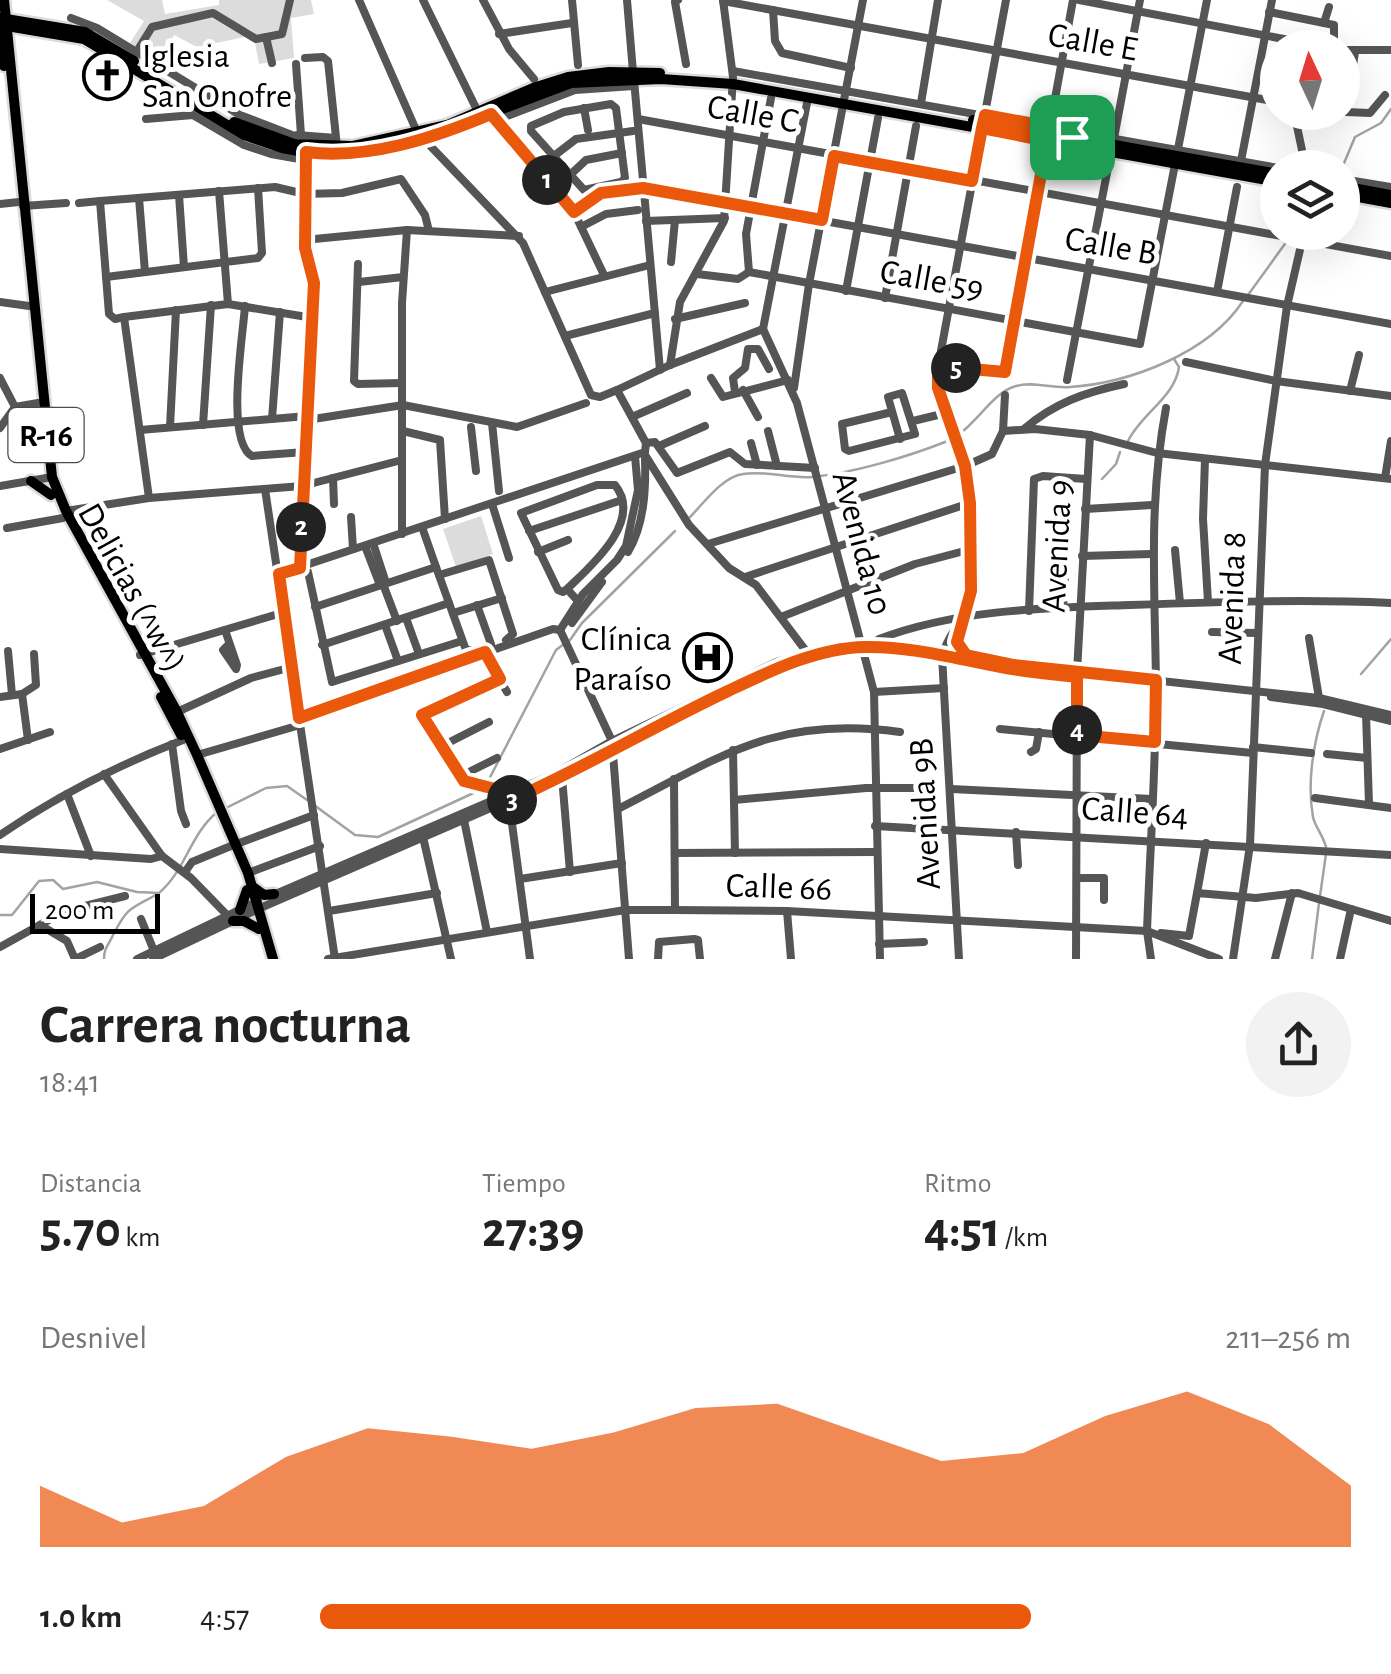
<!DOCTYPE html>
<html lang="es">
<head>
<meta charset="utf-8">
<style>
  body { margin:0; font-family:"Alegreya Sans",sans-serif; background:#f2f2f2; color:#222; height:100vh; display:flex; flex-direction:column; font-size:38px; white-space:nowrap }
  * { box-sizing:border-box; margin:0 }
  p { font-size:32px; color:#767676 }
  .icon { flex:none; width:55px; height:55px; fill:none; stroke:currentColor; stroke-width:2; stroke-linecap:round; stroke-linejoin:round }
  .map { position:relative; height:959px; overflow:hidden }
  .sheet { display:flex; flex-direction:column; background:#fff; flex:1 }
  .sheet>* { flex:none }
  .needle { width:65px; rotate:356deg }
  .tools { position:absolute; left:1260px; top:30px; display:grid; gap:20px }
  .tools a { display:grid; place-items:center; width:100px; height:100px; border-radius:50%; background:#fff; box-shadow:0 10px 40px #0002; font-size:50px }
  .scale { position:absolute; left:30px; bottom:25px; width:130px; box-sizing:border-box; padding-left:10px; border:5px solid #000; border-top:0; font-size:28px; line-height:35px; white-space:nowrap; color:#000; -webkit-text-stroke:8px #fff; paint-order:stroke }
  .pin { position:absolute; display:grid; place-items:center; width:85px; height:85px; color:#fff; margin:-42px; border-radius:20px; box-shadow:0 5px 15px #0006 }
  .km { position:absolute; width:50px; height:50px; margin:-25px; border-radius:50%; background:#222; color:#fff; font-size:28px; line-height:50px; text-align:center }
  .round { display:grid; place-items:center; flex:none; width:105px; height:105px; border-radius:52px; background:#f2f2f2 }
  .summary { display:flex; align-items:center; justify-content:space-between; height:170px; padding:0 40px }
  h1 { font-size:55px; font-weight:700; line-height:75px }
  .stats { display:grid; grid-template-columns:repeat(3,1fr); gap:15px; height:170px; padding:10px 40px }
  .stats div { display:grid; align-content:center }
  .stats b { font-size:50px; font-weight:700 }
  .stats small { font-size:28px; font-weight:400 }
  .stats p { font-size:28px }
  .chart { height:280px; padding:20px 40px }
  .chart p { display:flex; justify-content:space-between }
  .chart svg { width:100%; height:180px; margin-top:10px; fill:#ea580c; opacity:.7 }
  ul { padding:0 40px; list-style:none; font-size:32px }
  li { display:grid; grid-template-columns:160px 120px 1fr; align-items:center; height:75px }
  li i { height:25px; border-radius:12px; background:#ea580c }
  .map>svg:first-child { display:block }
</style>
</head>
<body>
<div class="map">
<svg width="1391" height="959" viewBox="0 0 1391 959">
  <rect width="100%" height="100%" fill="#fff"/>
  <!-- green -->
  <g fill="#dcdcdc">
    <path d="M107 0H162L165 14 219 5V0H311L314 14 291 18 294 58 259 64 255 43 245 37 197 47 174 35 159 62 130 43 144 21Z"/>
    <path d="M481 516 493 554 456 567 443 529Z"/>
  </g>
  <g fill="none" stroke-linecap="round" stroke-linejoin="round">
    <!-- stream -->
    <g stroke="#a3a3a3" stroke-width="2.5">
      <path d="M1342 168 1355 137 1381 123 1391 109"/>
      <path d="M1248 295 1287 241"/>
      <path d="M1128 441C1141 414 1175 397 1179 367L1174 359"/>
      <path d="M1102 479 1116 464 1120 452"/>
      <path d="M690 517C704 503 722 477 743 474 765 470 789 479 812 477 853 473 907 457 945 442 974 431 990 393 1016 386 1033 381 1053 389 1070 387 1130 383 1209 353 1243 301"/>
      <path d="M570 640 582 623 675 531"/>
      <path d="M1361 674 1391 639"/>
      <path d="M1324 711C1313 743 1307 784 1313 817 1315 827 1323 835 1326 847"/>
      <path d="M486 785 556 650 564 644"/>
      <path d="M314 805 355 835 378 837 480 790"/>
      <path d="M224 809 266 788 287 786 307 800"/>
      <path d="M1320 896 1326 854"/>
      <path d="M0 915H12L39 881 53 880 63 889 97 882 137 892 159 893C186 870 189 836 217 812"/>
      <path d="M104 959C104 947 109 945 113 935 127 908 129 909 156 895"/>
      <path d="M1312 959 1319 903"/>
    </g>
    <defs>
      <g id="major">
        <path d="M4 0 52 477 66 511 177 712 197 755 248 873 273 959"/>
        <path d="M0 18 85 32 134 61"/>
        <path d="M0 25 84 39 244 135 282 148 315 154 358 152 426 138 571 83 661 79 733 84 1278 182"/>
        <path d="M1 28 4 66"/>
        <path d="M973 120 1278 174"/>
        <path d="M234 122 294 144 353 146 447 125 533 88 568 77 609 72 660 73"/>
        <path d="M1342 186 1391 195"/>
        <path d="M1342 194 1391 203"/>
        <path d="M31 481 51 495"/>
        <path d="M161 697 181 735"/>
        <path d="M253 887 264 895 274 894"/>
        <path d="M240 910 247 890"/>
        <path d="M233 921H244L259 929"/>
      </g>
    </defs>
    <!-- major casing -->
    <use href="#major" stroke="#dbdbdb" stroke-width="15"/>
    <!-- minor -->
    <g stroke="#555" stroke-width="8">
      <path d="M359 0 417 132 523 243 591 395 600 397 617 390 670 365 763 329"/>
      <path d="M423 0 478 112"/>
      <path d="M483 0 509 49 534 79"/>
      <path d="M572 0 578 65"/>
      <path d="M627 0 633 72"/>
      <path d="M678 0 675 2 686 64"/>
      <path d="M1079 0 1331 48"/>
      <path d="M723 1 1278 102"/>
      <path d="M773 10 775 41 782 53 851 68"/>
      <path d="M1269 12 1334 25V41"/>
      <path d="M71 18 97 28 240 115 292 135 294 144"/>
      <path d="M1324 23 1329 7"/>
      <path d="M499 34 572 23"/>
      <path d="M266 37 272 63"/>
      <path d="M1342 50H1391"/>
      <path d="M134 56 152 27 213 13 256 39 282 34 290 0"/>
      <path d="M305 58 323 57 328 61 337 147"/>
      <path d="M296 64 301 135"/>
      <path d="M733 71 1278 168"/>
      <path d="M634 80 660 370"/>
      <path d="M921 103 938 0"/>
      <path d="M611 104 616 108 625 178 621 182 584 190 531 131V126L564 112Z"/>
      <path d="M584 108 588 130"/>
      <path d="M1342 111 1346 112 1355 52"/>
      <path d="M1294 112 1303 155"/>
      <path d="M1346 112 1370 113 1385 95"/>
      <path d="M491 115 574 212 604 275"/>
      <path d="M146 119 193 115 244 145 271 154 305 160"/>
      <path d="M638 119 1391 256"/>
      <path d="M497 120 575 90 634 86"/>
      <path d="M1050 126 1073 0"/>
      <path d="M297 135 336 138"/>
      <path d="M1114 138 1140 0"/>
      <path d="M1241 161 1272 0"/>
      <path d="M537 169 576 139 633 131"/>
      <path d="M570 175 586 160 622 153"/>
      <path d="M1342 179 1391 187"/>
      <path d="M219 191 228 304"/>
      <path d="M179 195 184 267"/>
      <path d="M139 198 145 272"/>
      <path d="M79 203 100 201"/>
      <path d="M0 204 19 202"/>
      <path d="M23 206 66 203"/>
      <path d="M574 212 601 193 643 188 1391 324"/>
      <path d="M646 221 725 218"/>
      <path d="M581 227 606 214 638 210"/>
      <path d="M304 240 407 230 519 236"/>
      <path d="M671 262 675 220"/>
      <path d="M358 264 354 381 358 384 402 383"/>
      <path d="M749 272 746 234 771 98"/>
      <path d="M697 274 738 279 749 272 1140 344 1207 0"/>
      <path d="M106 277 258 258 262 253 258 188"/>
      <path d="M359 282 403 277"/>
      <path d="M846 291 878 118"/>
      <path d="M545 292 650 265"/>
      <path d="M1217 292 1237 187"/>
      <path d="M885 298 916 126"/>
      <path d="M0 302 29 306"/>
      <path d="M245 306C243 336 225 441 252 456L305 452"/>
      <path d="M124 317 228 304 313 318"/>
      <path d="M675 319 745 303"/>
      <path d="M763 329 797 403 874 692 880 959"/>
      <path d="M763 329 807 103"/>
      <path d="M565 336 655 313"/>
      <path d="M1186 362 1276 381 1391 396"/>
      <path d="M670 365 680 302 724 221 733 77 723 0"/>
      <path d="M938 367 1005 372 1047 141"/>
      <path d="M0 378 15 407"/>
      <path d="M711 378 723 397 788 380"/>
      <path d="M1067 380 1111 152"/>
      <path d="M794 388 809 284 863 0"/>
      <path d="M743 390 758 417"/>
      <path d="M1350 391 1359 355"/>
      <path d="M735 392 733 378 745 368 748 349H758L769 369"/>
      <path d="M892 412 842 424 845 449 849 451 915 434 902 393 888 397 900 439"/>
      <path d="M632 417 687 393"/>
      <path d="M272 419 280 312"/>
      <path d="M307 420 403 405 517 427 586 403"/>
      <path d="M913 421 946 413"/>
      <path d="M492 423 499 491"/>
      <path d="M203 425 211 305"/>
      <path d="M170 427 176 310"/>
      <path d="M471 427 476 471"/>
      <path d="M0 428 15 407 38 403"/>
      <path d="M1024 429C1054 403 1086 392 1124 384"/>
      <path d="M140 430 307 416"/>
      <path d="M403 431 440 440 445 519"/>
      <path d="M768 431 777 466"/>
      <path d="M1003 431 1005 395"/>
      <path d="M646 443 655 442 677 473 730 452 745 464 815 468"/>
      <path d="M751 443 757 465"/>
      <path d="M659 446 705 426"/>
      <path d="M645 455 689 525 729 568 756 585 806 651"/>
      <path d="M1205 459 1203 519 1208 602"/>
      <path d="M333 478 334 504"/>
      <path d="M1385 478 1391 441"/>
      <path d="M0 486 52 477"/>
      <path d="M265 489 335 959"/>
      <path d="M149 498 124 317 115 319 109 314 100 201 275 187 305 194 342 193 401 179 425 215 429 231"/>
      <path d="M492 504 509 558"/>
      <path d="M1085 509 1152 505"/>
      <path d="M66 511 149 498 302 486 402 460"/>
      <path d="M351 517 353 549"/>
      <path d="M422 527 436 567"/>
      <path d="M7 528 63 518"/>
      <path d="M529 531 622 500"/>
      <path d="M402 534V303L407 230"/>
      <path d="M373 543 386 583"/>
      <path d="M708 544 965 466 992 454 1003 431 1035 429 1090 435 1157 453 1391 479"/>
      <path d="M365 546 380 585"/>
      <path d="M1175 550 1180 603"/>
      <path d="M538 552 568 540"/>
      <path d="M628 552C644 525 646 491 645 459"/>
      <path d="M1082 556 1151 554"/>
      <path d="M299 567 314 283 305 249 306 152"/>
      <path d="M308 572 332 682 462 641"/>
      <path d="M279 574 645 452 646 443 617 390"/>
      <path d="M439 575 489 560 513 634 506 640"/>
      <path d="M745 577 970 503"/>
      <path d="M383 584 397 621"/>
      <path d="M567 589C590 567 644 521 615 485H597L521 513 558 590 563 592 567 589 578 601"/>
      <path d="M477 605 491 644"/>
      <path d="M315 607 436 567 466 650H474"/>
      <path d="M1063 608 1067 551"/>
      <path d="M1029 611 1034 479 1043 476 1086 479"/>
      <path d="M453 613 502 598"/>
      <path d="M781 617 915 564 972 549"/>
      <path d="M406 618 419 654"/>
      <path d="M572 623 602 582"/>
      <path d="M385 625 398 661"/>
      <path d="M225 630 237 665 236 669 223 650 229 644"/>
      <path d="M560 630 612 741 629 959"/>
      <path d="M1212 632 1256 633"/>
      <path d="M1309 638 1319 698"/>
      <path d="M879 639C957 609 1047 608 1130 605 1217 602 1304 599 1391 603"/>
      <path d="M322 645 449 603"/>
      <path d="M8 651 12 695"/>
      <path d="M485 652 507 692"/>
      <path d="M140 655 285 612"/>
      <path d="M948 657 961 618"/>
      <path d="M500 679 422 715 464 781 491 788 509 801 530 959"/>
      <path d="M874 692 944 688"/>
      <path d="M22 694 28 740"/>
      <path d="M0 697 22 694 36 685 34 654"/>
      <path d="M1271 697 1323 704 1391 721"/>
      <path d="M700 704C751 680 805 649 863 647 897 646 931 654 964 660"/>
      <path d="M177 712 251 678 292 667"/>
      <path d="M1366 714 1369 804"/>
      <path d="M299 718 553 629 560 630 583 594 617 560 626 546 638 490 635 456"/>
      <path d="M1000 729 1253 753"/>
      <path d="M172 744 181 811 186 824"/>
      <path d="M442 746 489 722"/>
      <path d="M1253 747 1311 753"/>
      <path d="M0 749 50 732"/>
      <path d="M733 750 735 853"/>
      <path d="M1031 752 1036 749 1039 732"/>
      <path d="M1327 754 1367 758"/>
      <path d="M197 755 300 725"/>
      <path d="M104 774 162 856 191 878 228 916"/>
      <path d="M461 776 497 758"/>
      <path d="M562 777 570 872"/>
      <path d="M674 779 675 910"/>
      <path d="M951 789 1152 799"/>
      <path d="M67 794 91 856"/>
      <path d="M1315 798 1391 808"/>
      <path d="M734 800 866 788H922"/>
      <path d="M618 809C722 756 777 715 900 732"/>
      <path d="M464 820 487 932"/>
      <path d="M875 826 1391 855"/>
      <path d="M1016 832 1018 865"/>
      <path d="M0 835C57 796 118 765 183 740"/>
      <path d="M423 837 451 959"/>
      <path d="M234 845 314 815"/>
      <path d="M0 849 151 859 162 856"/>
      <path d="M675 853 876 852"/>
      <path d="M185 872 192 862 231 846"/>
      <path d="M248 873 320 846"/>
      <path d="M1077 878H1104V900"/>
      <path d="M520 879 622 863"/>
      <path d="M1197 893 1206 843"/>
      <path d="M271 896 554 774 612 741 776 662 830 646 861 641 917 645 1014 665 1319 698 1391 715"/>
      <path d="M329 911 437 893"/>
      <path d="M787 911 791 959"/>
      <path d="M141 919 154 951"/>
      <path d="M40 925 67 941 75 959"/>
      <path d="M1161 933 1189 936 1197 893 1256 898 1298 893 1391 921"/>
      <path d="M879 944 924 942"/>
      <path d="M0 947 65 911 125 896"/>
      <path d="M75 959 100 947"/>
      <path d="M137 959 258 901"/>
      <path d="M153 959 258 909 562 777 660 723"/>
      <path d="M328 959 625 910H675L787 911 1147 931 1219 959"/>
      <path d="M658 959 659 942 694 939 698 940 700 959"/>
      <path d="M959 959 942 656C947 637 959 625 967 608 980 577 973 504 966 470 958 435 936 404 938 367L1006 0"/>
      <path d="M1076 959 1077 672 1090 435"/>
      <path d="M1151 959 1147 931C1150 849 1156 767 1156 685 1155 588 1148 505 1166 408"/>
      <path d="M1233 959 1250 845 1265 465 1287 306 1302 241"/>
      <path d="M1275 959 1292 893"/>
      <path d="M1340 959 1351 909"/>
    </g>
    <!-- major -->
    <use href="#major" stroke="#000" stroke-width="10"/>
  </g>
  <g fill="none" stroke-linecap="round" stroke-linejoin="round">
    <defs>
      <path id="route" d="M1072 137 984 121 982 128 972 181 834 156 822 220 643 188 601 193 574 212 491 114C434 138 368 160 306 152L305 248 314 283 300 568 279 574 299 718 485 652 500 679 422 715 464 781 491 788 509 801C584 768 654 726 728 691 770 671 817 648 865 647 911 646 957 659 1001 667 1026 672 1052 674 1077 677V735L1155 742 1156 680 1014 665 966 655 957 642 971 591 970 503 965 466 938 388V366L1005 372 1047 141 982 128 985 115 1073 131 1072 137"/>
    </defs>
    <!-- route casing -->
    <use href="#route" stroke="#fff" stroke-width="20"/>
    <!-- route -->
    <use href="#route" stroke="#ea580c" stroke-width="12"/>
  </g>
  <!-- icons -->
  <defs>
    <symbol id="church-ring" viewBox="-11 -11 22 22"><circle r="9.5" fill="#fff" stroke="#000" stroke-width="1.5"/><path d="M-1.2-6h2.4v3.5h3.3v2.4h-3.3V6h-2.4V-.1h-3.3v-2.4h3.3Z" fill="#000"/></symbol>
    <symbol id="hospital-ring" viewBox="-11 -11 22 22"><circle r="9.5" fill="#fff" stroke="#000" stroke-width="1.5"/><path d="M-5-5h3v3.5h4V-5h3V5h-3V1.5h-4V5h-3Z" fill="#000"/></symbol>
  </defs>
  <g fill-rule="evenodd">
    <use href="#church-ring" x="80" y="48" width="55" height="55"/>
    <use href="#hospital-ring" x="680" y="630" width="55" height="55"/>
  </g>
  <g text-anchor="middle" stroke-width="10" stroke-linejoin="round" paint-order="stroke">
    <!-- shield labels -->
    <rect fill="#fff" stroke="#4c4c4c" stroke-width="2.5" x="8.5" y="408" width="75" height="54" rx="8"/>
    <g font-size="32" font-weight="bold" fill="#000">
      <text x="46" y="446">R-16</text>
    </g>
    <!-- street labels -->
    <g font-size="35" fill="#000" stroke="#fff">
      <text transform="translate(1093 41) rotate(10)" y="12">Calle E</text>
      <text transform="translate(753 113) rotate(10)" y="12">Calle C</text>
      <text transform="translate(1111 245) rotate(10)" y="12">Calle B</text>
      <text transform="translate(932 279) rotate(10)" y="12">Calle 59</text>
      <text transform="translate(863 543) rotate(75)" y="12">Avenida 10</text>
      <text transform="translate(1056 546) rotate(-87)" y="12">Avenida 9</text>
      <text transform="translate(133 587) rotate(61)" y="12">Delicias (^w^)</text>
      <text transform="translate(1231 598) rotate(-88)" y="12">Avenida 8</text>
      <text transform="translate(1135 811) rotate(4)" y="12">Calle 64</text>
      <text transform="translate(924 814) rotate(-93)" y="12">Avenida 9B</text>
      <text transform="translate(779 886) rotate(2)" y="12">Calle 66</text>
    </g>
    <!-- poi labels -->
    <g font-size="35" fill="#000" stroke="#fff" text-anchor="start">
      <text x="142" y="67">Iglesia<tspan x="142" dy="40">San Onofre</tspan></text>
      <text x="672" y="650" text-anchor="end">Clínica<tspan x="672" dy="40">Paraíso</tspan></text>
    </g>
  </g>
</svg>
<div class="tools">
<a><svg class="needle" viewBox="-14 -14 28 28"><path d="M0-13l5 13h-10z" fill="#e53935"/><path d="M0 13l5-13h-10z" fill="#767676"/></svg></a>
<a><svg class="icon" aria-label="layers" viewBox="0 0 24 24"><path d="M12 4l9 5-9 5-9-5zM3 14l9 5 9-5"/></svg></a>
</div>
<div class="scale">200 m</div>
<div class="pin" style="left:1072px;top:137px;background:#1e9e55"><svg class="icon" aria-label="arrive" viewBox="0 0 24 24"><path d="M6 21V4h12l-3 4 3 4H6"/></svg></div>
<b class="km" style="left:547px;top:180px">1</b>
<b class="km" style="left:301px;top:527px">2</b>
<b class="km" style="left:512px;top:800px">3</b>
<b class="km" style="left:1077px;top:730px">4</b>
<b class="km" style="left:956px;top:368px">5</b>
</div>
<section class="sheet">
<div class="summary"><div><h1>Carrera nocturna</h1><p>18:41</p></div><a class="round"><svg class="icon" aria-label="share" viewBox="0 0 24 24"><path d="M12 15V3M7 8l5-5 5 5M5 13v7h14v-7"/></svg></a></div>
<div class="stats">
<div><p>Distancia</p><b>5.70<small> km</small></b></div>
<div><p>Tiempo</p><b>27:39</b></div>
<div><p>Ritmo</p><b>4:51<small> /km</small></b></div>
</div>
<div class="chart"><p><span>Desnivel</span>211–256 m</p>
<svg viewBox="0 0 160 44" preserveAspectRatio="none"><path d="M0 44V29L10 38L20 34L30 22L40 15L50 17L60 20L70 16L80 10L90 9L100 16L110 23L120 21L130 12L140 6L150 14L160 29V44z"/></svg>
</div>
<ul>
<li><b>1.0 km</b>4:57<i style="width:69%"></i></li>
</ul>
</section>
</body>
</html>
